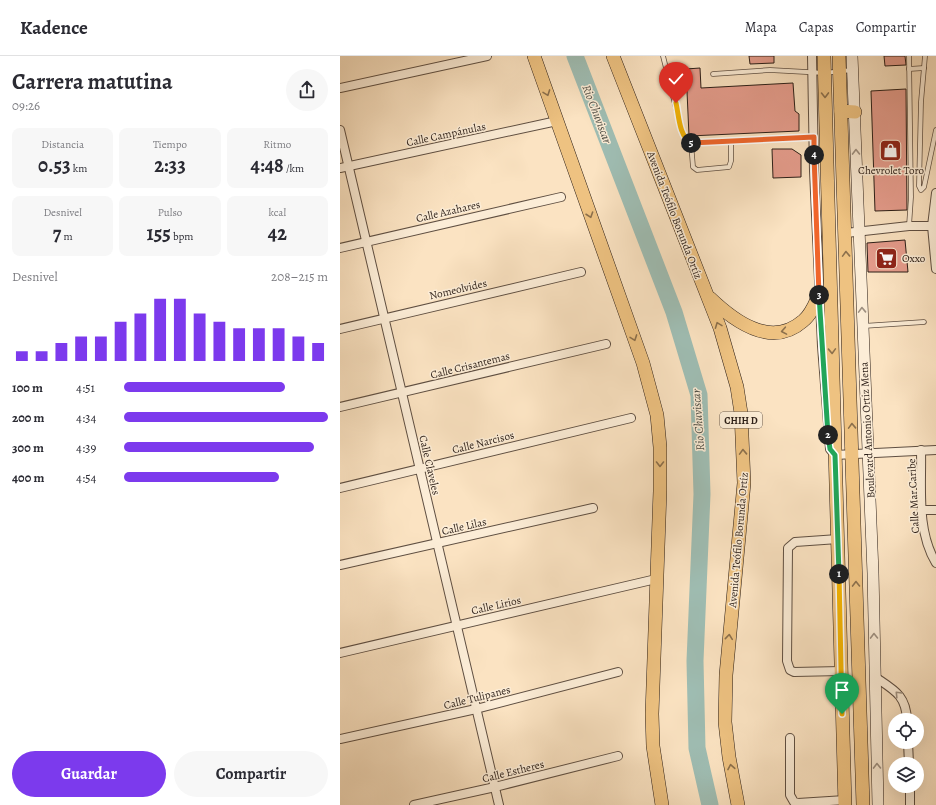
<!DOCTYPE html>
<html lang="es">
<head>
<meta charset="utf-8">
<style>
  body { margin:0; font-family:Alegreya,serif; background:#f7f7f7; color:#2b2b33; height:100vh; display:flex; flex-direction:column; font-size:15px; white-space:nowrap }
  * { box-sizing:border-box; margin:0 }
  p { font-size:13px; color:#7c7c81 }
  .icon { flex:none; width:22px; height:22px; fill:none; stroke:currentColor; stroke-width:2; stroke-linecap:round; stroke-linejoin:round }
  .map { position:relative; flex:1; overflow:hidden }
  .drawer { display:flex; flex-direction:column; background:#fff; width:340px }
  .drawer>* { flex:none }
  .controls { position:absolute; left:548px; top:657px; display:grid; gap:8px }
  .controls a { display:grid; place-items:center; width:36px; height:36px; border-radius:50%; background:#fff; box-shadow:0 4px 16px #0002; font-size:20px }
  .pin { position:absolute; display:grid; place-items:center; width:34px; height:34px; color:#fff; margin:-41px -17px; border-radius:50% 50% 50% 0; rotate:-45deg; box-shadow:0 0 4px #0007 }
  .pin .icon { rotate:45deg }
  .km { position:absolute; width:20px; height:20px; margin:-10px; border-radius:50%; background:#222; color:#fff; font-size:11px; line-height:20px; text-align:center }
  .round { display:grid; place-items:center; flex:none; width:42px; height:42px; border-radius:21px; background:#f7f7f7 }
  .head { display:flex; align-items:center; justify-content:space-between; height:68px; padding:0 12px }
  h1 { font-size:22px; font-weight:700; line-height:30px }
  .metrics { display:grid; grid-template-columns:repeat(3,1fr); gap:6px; height:68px; padding:4px 12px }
  .metrics div { display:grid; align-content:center; border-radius:8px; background:#f7f7f7; text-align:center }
  .metrics b { font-size:20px; font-weight:700 }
  .metrics small { font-size:11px; font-weight:400 }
  .metrics p { font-size:11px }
  .chart { height:112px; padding:8px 12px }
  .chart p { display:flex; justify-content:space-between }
  .chart svg { width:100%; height:72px; margin-top:4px; stroke:#7c3aed; stroke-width:6 }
  .action { display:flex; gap:8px; margin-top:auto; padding:8px 12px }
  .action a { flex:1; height:46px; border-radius:24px; background:#7c3aed; color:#fff; font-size:16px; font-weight:700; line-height:46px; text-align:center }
  .action a+a { background:#f7f7f7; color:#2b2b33 }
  ul { padding:0 12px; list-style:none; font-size:13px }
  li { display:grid; grid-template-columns:64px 48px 1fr; align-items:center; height:30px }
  li i { height:10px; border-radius:5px; background:#7c3aed }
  header { display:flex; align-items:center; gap:24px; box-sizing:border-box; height:56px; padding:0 20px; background:#fff; border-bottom:1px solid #e1e1e2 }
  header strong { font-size:19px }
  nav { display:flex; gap:22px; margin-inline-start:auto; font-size:14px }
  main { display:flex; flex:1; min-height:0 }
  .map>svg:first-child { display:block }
</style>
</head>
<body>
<header>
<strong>Kadence</strong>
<nav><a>Mapa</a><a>Capas</a><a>Compartir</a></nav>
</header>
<main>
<section class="drawer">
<div class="head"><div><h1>Carrera matutina</h1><p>09:26</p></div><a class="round"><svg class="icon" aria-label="share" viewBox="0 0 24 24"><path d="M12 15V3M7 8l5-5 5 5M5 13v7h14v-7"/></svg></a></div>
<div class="metrics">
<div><p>Distancia</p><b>0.53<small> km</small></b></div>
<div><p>Tiempo</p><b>2:33</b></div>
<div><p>Ritmo</p><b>4:48<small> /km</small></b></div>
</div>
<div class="metrics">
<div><p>Desnivel</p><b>7<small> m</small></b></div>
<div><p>Pulso</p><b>155<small> bpm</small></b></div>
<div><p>kcal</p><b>42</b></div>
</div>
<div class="chart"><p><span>Desnivel</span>208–215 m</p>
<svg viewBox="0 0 160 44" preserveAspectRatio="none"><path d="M5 44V38M15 44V38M25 44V33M35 44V29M45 44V29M55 44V20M65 44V15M75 44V6M85 44V6M95 44V15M105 44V20M115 44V24M125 44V24M135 44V24M145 44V29M155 44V33"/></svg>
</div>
<ul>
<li><b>100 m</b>4:51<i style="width:79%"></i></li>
<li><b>200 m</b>4:34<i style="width:100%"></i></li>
<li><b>300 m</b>4:39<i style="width:93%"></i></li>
<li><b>400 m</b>4:54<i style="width:76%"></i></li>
</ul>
<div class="action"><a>Guardar</a><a>Compartir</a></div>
</section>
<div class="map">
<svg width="596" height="749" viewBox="0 0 596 749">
  <rect width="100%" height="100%" fill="#fbe3c2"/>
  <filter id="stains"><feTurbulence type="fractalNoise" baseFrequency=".005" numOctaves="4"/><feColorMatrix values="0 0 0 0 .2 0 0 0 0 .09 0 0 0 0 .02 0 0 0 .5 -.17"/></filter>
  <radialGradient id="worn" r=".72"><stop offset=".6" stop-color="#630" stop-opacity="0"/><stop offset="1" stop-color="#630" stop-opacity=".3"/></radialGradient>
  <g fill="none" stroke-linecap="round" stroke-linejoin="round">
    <!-- river -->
    <path stroke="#9fbeb4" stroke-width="17" d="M235 0 334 256 359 339 362 438 355 605 357 692 370 749"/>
  </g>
  <!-- building -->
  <g fill="#e59c8c" stroke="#2b1e17">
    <path d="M409 0H434V7L410 8Z"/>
    <path d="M544 0H565L566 9 545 10Z"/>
    <path d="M360 12 361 32 453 27 455 55 459 58V75L349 80 346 13Z"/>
    <path d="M566 33 567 154 535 155 531 35Z"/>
    <path d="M432 93H452L461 99V121L433 122Z"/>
    <path d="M565 184 568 216H528L527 187Z"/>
  </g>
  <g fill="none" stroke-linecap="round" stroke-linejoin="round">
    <defs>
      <g id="lane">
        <path d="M323 0 342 76 347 84 351 87 473 81"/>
        <path d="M569 0 571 141 569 170"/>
        <path d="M585 0 581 46 579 130 581 134 584 131 596 74"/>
        <path d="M569 13 584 12"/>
        <path d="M373 18 430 14 485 17 512 14"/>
        <path d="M351 87 353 111 357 114 389 111 391 105V86"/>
        <path d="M523 270 584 266"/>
      </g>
      <g id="street">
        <path d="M472 0 474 115 482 290 490 393 495 399 596 394"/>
        <path d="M0 32 147 0"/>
        <path d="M0 74 159 749"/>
        <path d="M0 112 217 65"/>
        <path d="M596 137 592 170 596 213"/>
        <path d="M506 177 569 170H592"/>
        <path d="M0 192 221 141"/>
        <path d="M0 273 241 216"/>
        <path d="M0 351 266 288"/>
        <path d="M581 394C582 431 576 474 596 507"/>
        <path d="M0 432 291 362"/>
        <path d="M582 454H596"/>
        <path d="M498 483 455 486 448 492 447 605 450 614 454 616 501 615"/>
        <path d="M0 509 253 452"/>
        <path d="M0 597 316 523"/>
        <path d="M535 621C554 634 566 639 567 664"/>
        <path d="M450 682V739L454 746 458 747 505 744"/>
        <path d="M0 683 136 653 278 616"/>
        <path d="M568 686 569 708"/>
        <path d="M570 730V749"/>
        <path d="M74 749 155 731 278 700"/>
      </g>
      <path id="secondary" d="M512 0 533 517 538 749"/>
      <g id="primary">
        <path d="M194 0 303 307 317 359 320 391V435L312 658 313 690 322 749"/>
        <path d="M273 0 380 272 397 331 401 357 404 427 386 619 385 666 389 701 398 749"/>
        <path d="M484 0 505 749"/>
        <path d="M499 0 523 749"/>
        <path d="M501 55 515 56"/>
        <path d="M370 242C394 265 431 293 463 265 471 259 475 248 479 239"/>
      </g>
    </defs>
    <!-- lane casing -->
    <use href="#lane" stroke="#5f4f42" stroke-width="5.5"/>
    <!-- street casing -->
    <use href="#street" stroke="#5f4f42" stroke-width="10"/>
    <!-- secondary casing -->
    <use href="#secondary" stroke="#2b1e17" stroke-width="12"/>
    <!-- primary casing -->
    <use href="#primary" stroke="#2b1e17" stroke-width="14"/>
    <!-- lane -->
    <use href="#lane" stroke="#fcedd7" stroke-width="4"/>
    <!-- street -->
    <use href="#street" stroke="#fcedd7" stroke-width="8"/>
    <!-- secondary -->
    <use href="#secondary" stroke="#fcedd7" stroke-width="11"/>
    <!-- primary -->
    <use href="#primary" stroke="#eec281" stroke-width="13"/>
  </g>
  <!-- one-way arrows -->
  <defs><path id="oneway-chevron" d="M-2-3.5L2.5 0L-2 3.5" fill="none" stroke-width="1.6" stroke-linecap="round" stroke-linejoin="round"/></defs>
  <g stroke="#8c704c">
    <use href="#oneway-chevron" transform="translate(207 37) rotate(70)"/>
    <use href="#oneway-chevron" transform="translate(485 39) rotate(89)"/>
    <use href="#oneway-chevron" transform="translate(250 159) rotate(71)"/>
    <use href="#oneway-chevron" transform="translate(506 198) rotate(-92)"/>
    <use href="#oneway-chevron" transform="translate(378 269) rotate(-111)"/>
    <use href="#oneway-chevron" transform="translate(444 275) rotate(170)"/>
    <use href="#oneway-chevron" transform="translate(294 282) rotate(70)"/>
    <use href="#oneway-chevron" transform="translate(492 295) rotate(88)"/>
    <use href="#oneway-chevron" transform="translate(512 370) rotate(-92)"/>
    <use href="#oneway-chevron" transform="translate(403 396) rotate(-92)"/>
    <use href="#oneway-chevron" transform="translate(320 408) rotate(90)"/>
    <use href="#oneway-chevron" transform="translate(516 528) rotate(-91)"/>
    <use href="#oneway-chevron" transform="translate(389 581) rotate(-84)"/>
    <use href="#oneway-chevron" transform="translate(391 711) rotate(-100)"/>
  </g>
  <g stroke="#9e9081">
    <use href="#oneway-chevron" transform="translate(516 96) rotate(-91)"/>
    <use href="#oneway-chevron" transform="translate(522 254) rotate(-92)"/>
    <use href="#oneway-chevron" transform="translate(534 580) rotate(-91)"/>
    <use href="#oneway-chevron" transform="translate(558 638) rotate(-134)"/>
    <use href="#oneway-chevron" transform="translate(537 710) rotate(-91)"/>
  </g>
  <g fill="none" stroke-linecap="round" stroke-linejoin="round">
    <defs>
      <path id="split-1" d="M499 518 502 658"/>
      <path id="split-2" d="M488 379 490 393 495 399 499 518"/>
      <path id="split-3" d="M479 239 488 379"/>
      <path id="split-4" d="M474 99 479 239"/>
      <path id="split-5" d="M351 87 474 81V99"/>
      <path id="split-6" d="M336 47C339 60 339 80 351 87"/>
    </defs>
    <!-- split-1 casing -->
    <use href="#split-1" stroke="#fff" stroke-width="8"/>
    <!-- split-2 casing -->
    <use href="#split-2" stroke="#fff" stroke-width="8"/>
    <!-- split-3 casing -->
    <use href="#split-3" stroke="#fff" stroke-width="8"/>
    <!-- split-4 casing -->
    <use href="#split-4" stroke="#fff" stroke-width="8"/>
    <!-- split-5 casing -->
    <use href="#split-5" stroke="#fff" stroke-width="8"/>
    <!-- split-6 casing -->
    <use href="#split-6" stroke="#fff" stroke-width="8"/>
    <!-- split-1 -->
    <use href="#split-1" stroke="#f5b400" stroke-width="5"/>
    <!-- split-2 -->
    <use href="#split-2" stroke="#22a559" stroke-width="5"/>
    <!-- split-3 -->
    <use href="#split-3" stroke="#22a559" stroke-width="5"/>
    <!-- split-4 -->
    <use href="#split-4" stroke="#f0652b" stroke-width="5"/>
    <!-- split-5 -->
    <use href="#split-5" stroke="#f0652b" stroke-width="5"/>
    <!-- split-6 -->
    <use href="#split-6" stroke="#f5b400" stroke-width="5"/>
  </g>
  <!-- icons -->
  <defs>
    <symbol id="shop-square" viewBox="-11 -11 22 22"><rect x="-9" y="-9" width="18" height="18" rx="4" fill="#8f2418" stroke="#fcedd7"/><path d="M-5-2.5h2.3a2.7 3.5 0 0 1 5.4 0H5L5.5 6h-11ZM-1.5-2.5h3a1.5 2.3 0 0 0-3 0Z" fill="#fff"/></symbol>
    <symbol id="supermarket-square" viewBox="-11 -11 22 22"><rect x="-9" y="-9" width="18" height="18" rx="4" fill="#8f2418" stroke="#fcedd7"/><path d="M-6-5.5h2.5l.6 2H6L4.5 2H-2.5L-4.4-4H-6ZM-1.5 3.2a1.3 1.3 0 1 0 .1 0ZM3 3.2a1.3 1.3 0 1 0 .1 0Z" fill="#fff"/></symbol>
  </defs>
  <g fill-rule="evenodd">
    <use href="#shop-square" x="538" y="82" width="25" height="25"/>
    <use href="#supermarket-square" x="534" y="190" width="25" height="25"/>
  </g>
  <g text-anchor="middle" stroke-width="3" stroke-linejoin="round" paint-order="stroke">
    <!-- shield labels -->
    <rect fill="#fcedd7" stroke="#6a5c51" stroke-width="1" x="380" y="356" width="42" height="16" rx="3"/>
    <g font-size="10" font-weight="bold" fill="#2b1e17">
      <text x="401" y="368">CHIH D</text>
    </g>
    <!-- street labels -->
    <g font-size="11" fill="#2b1e17" stroke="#fcedd7">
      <text transform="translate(106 78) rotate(-12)" y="4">Calle Campánulas</text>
      <text transform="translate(108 155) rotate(-13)" y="4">Calle Azahares</text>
      <text transform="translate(335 159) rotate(69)" y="4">Avenida Teófilo Borunda Ortíz</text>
      <text transform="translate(118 233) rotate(-13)" y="4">Nomeolvides</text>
      <text transform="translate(130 309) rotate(-14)" y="4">Calle Crisantemas</text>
      <text transform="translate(527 374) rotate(-93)" y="4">Boulevard Antonio Ortiz Mena</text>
      <text transform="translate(143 386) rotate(-14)" y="4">Calle Narcisos</text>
      <text transform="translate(90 409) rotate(77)" y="4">Calle Claveles</text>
      <text transform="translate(573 440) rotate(-93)" y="4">Calle Mar Caribe</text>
      <text transform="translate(124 470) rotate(-13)" y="4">Calle Lilas</text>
      <text transform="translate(398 484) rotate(-85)" y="4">Avenida Teófilo Borunda Ortíz</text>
      <text transform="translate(156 549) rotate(-13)" y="4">Calle Lirios</text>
      <text transform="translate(137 641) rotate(-14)" y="4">Calle Tulipanes</text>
      <text transform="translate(173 715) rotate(-14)" y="4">Calle Estheres</text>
    </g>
    <!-- poi labels -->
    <g font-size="11" fill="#2b1e17" stroke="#fcedd7">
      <text x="551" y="118">Chevrolet Toro</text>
      <text x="562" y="206" text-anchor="start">Oxxo</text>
    </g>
    <!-- water labels -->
    <g font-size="12" font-style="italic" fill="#4e4e46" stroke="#fcedd7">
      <text transform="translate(257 58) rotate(69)" y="4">Rio Chuviscar</text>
      <text transform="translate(358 364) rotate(-94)" y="4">Rio Chuviscar</text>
    </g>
  </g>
  <rect width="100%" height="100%" filter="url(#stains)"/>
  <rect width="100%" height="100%" fill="url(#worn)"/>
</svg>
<div class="controls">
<a><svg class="icon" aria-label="locate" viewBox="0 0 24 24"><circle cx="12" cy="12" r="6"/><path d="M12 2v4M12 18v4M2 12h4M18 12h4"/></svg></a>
<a><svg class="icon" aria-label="layers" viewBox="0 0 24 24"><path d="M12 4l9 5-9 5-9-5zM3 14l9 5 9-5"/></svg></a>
</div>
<div class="pin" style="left:502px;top:658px;background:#1e9e55"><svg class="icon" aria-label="arrive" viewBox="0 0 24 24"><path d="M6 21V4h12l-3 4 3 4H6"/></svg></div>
<div class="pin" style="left:336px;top:47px;background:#d93025"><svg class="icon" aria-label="check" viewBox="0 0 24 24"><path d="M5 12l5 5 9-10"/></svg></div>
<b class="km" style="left:499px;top:518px">1</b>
<b class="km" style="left:488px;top:379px">2</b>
<b class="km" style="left:479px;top:239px">3</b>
<b class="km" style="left:474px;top:99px">4</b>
<b class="km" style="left:351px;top:87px">5</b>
</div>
</main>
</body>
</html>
